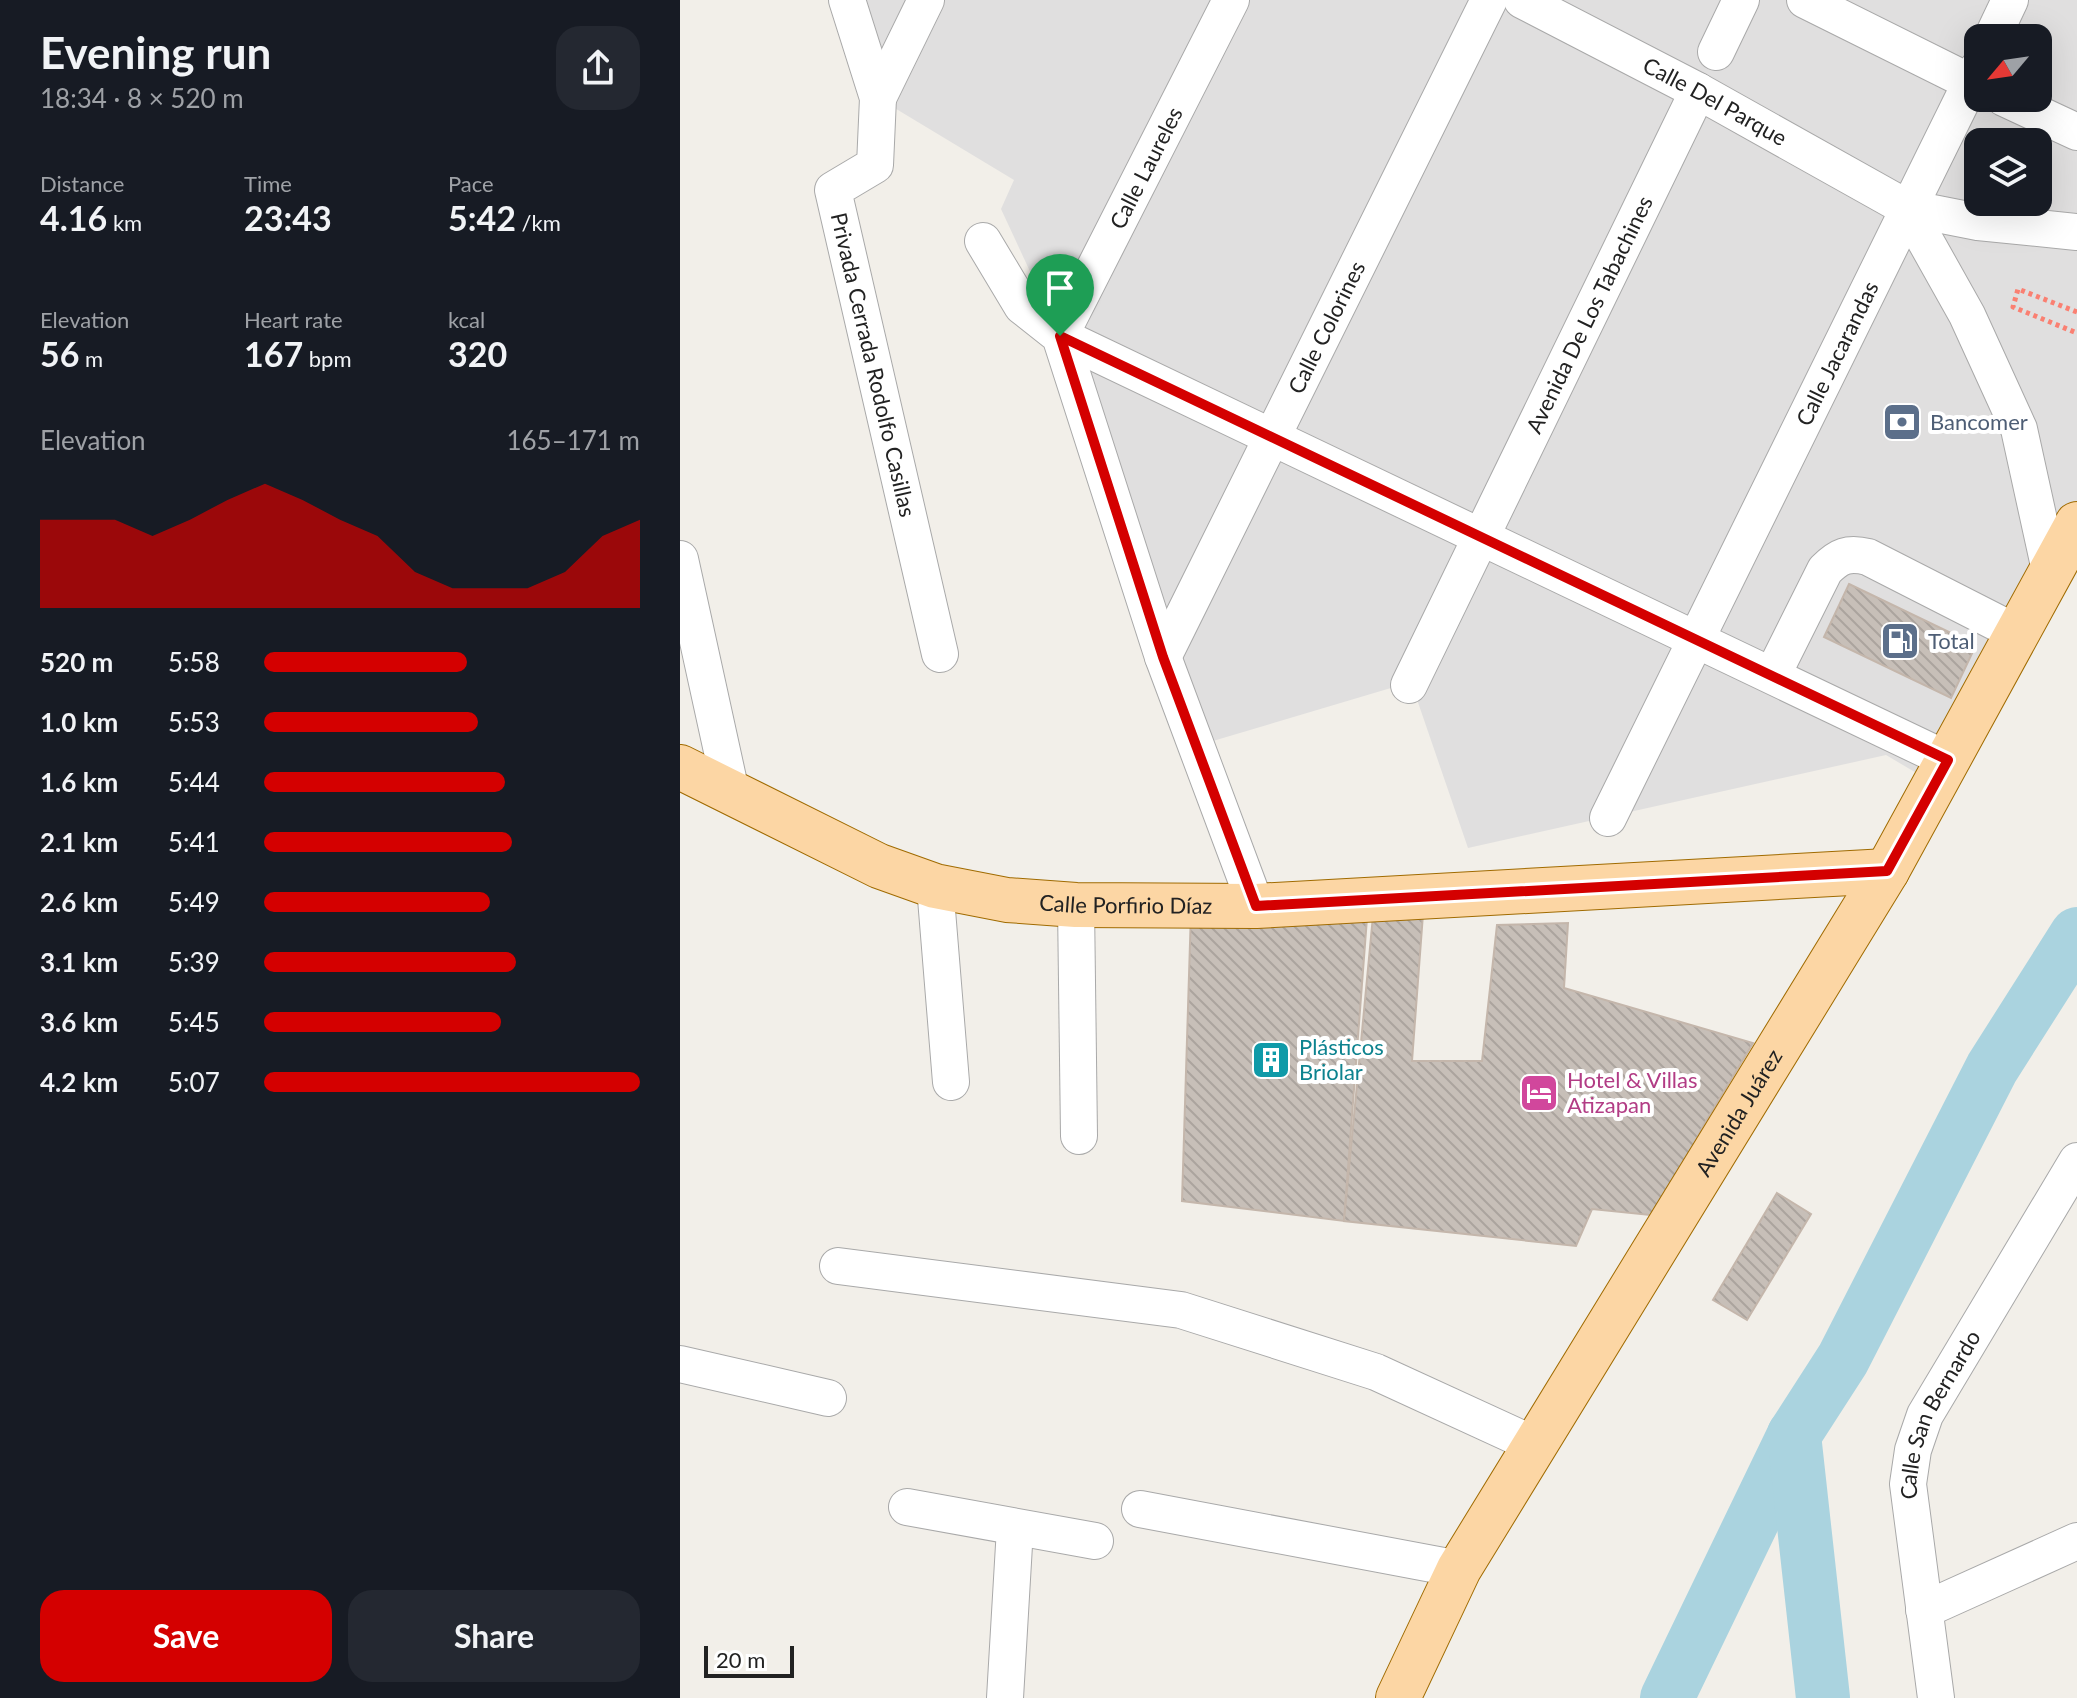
<!DOCTYPE html>
<html lang="en">
<head>
<meta charset="utf-8">
<style>
  body { margin:0; font-family:Lato,sans-serif; background:#242831; color:#f1f3f6; height:100vh; display:flex; flex-direction:column; font-size:30px; white-space:nowrap }
  * { box-sizing:border-box; margin:0 }
  p { font-size:26px; color:#9ea1a6 }
  .icon { flex:none; width:44px; height:44px; fill:none; stroke:currentColor; stroke-width:2; stroke-linecap:round; stroke-linejoin:round }
  .map { position:relative; flex:1; overflow:hidden }
  .details { display:flex; flex-direction:column; background:#171b24; width:680px }
  .details>* { flex:none }
  .needle { width:52px; rotate:241deg }
  .controls { position:absolute; left:1284px; top:24px; display:grid; gap:16px }
  .controls a { display:grid; place-items:center; width:88px; height:88px; border-radius:16px; background:#171b24; box-shadow:0 8px 32px #0002; font-size:40px }
  .scale { position:absolute; left:24px; bottom:20px; width:90px; box-sizing:border-box; padding-left:8px; border:4px solid #222; border-top:0; font-size:22px; line-height:28px; white-space:nowrap; color:#222; -webkit-text-stroke:6px #fff; paint-order:stroke }
  .pin { position:absolute; display:grid; place-items:center; width:68px; height:68px; color:#fff; margin:-82px -34px; border-radius:50% 50% 50% 0; rotate:-45deg; box-shadow:0 0 8px #0007 }
  .pin .icon { rotate:45deg }
  .round { display:grid; place-items:center; flex:none; width:84px; height:84px; border-radius:24px; background:#242831 }
  .headline { display:flex; align-items:center; justify-content:space-between; height:136px; padding:0 40px }
  h1 { font-size:44px; font-weight:700; line-height:60px }
  .stats { display:grid; grid-template-columns:repeat(3,1fr); gap:12px; height:136px; padding:8px 40px }
  .stats div { display:grid; align-content:center }
  .stats b { font-size:34px; font-weight:700 }
  .stats small { font-size:22px; font-weight:400 }
  .stats p { font-size:22px }
  .chart { height:224px; padding:16px 40px }
  .chart p { display:flex; justify-content:space-between }
  .chart svg { width:100%; height:144px; margin-top:8px; fill:#d40000; opacity:.7 }
  .button { display:flex; gap:16px; margin-top:auto; padding:16px 40px }
  .button a { flex:1; height:92px; border-radius:24px; background:#d40000; color:#fff; font-size:32px; font-weight:700; line-height:92px; text-align:center }
  .button a+a { background:#242831; color:#f1f3f6 }
  ul { padding:0 40px; list-style:none; font-size:26px }
  li { display:grid; grid-template-columns:128px 96px 1fr; align-items:center; height:60px }
  li i { height:20px; border-radius:10px; background:#d40000 }
  main { display:flex; flex:1; min-height:0 }
  .map>svg:first-child { display:block }
</style>
</head>
<body>
<main>
<section class="details">
<div class="headline"><div><h1>Evening run</h1><p>18:34 · 8 × 520 m</p></div><a class="round"><svg class="icon" aria-label="share" viewBox="0 0 24 24"><path d="M12 15V3M7 8l5-5 5 5M5 13v7h14v-7"/></svg></a></div>
<div class="stats">
<div><p>Distance</p><b>4.16<small> km</small></b></div>
<div><p>Time</p><b>23:43</b></div>
<div><p>Pace</p><b>5:42<small> /km</small></b></div>
</div>
<div class="stats">
<div><p>Elevation</p><b>56<small> m</small></b></div>
<div><p>Heart rate</p><b>167<small> bpm</small></b></div>
<div><p>kcal</p><b>320</b></div>
</div>
<div class="chart"><p><span>Elevation</span>165–171 m</p>
<svg viewBox="0 0 160 44" preserveAspectRatio="none"><path d="M0 44V17L10 17L20 17L30 22L40 17L50 11L60 6L70 11L80 17L90 22L100 33L110 38L120 38L130 38L140 33L150 22L160 17V44z"/></svg>
</div>
<ul>
<li><b>520 m</b>5:58<i style="width:54%"></i></li>
<li><b>1.0 km</b>5:53<i style="width:57%"></i></li>
<li><b>1.6 km</b>5:44<i style="width:64%"></i></li>
<li><b>2.1 km</b>5:41<i style="width:66%"></i></li>
<li><b>2.6 km</b>5:49<i style="width:60%"></i></li>
<li><b>3.1 km</b>5:39<i style="width:67%"></i></li>
<li><b>3.6 km</b>5:45<i style="width:63%"></i></li>
<li><b>4.2 km</b>5:07<i style="width:100%"></i></li>
</ul>
<div class="button"><a>Save</a><a>Share</a></div>
</section>
<div class="map">
<svg width="1397" height="1698" viewBox="0 0 1397 1698">
  <defs>
    <pattern id="building-back-hatch" width="6" height="6" patternUnits="userSpaceOnUse" patternTransform="scale(2)"><rect width="6" height="6" fill="#c7bfb8"/><path d="M-1 5l2 2M0 0l6 6M5-1l2 2" fill="none" stroke="#aba49e"/></pattern>
  </defs>
  <rect width="100%" height="100%" fill="#f2efe9"/>
  <!-- residential -->
  <path fill="#e0dfdf" fill-rule="evenodd" d="M167 0H1397V524L1255 784 1206 755 788 848 731 682 516 746 380 336 321 209 334 180 198 98ZM1298 38H1358V98H1298ZM1298 142H1358V202H1298Z"/>
  <g fill="none" stroke-linecap="round" stroke-linejoin="round">
    <!-- river -->
    <g stroke="#aad3df" stroke-width="54">
      <path d="M987 1698 1114 1435"/>
      <path d="M1143 1698 1114 1435 1163 1359 1312 1068 1397 934"/>
    </g>
  </g>
  <!-- building -->
  <g fill="url(#building-back-hatch)" stroke="#c4b6ab" stroke-width="2">
    <path d="M1169 584 1296 645 1271 698 1144 637Z"/>
    <path d="M511 911 687 918 664 1221 502 1201Z"/>
    <path d="M743 914 732 1061H802L817 925 888 923 884 988 1073 1043 1023 1126 980 1216 912 1209 896 1246 664 1221 693 916Z"/>
    <path d="M1097 1193 1131 1214 1067 1320 1033 1300Z"/>
  </g>
  <g fill="none" stroke-linecap="round" stroke-linejoin="round">
    <defs>
      <g id="minor">
        <path id="s1" d="M167 0 198 98 195 165 153 190 260 654"/>
        <path d="M551 0 380 336 1268 760"/>
        <path id="s2" d="M842 0 1018 91 1227 208 1298 222 1397 232"/>
        <path d="M1125 0 1298 86"/>
        <path d="M1312 38 1330 0"/>
        <path d="M1036 52 1061 0"/>
        <path d="M198 98 246 0"/>
        <path d="M1324 98 1397 132"/>
        <path d="M1227 208 1287 315 1339 429 1371 575"/>
        <path d="M303 241 342 306 380 336 483 657 576 906"/>
        <path d="M0 559 51 792"/>
        <path id="s3" d="M483 657 809 0"/>
        <path d="M1093 674 1145 570C1159 556 1168 552 1188 557L1339 634"/>
        <path id="s4" d="M729 685 1018 91"/>
        <path id="s5" d="M928 818 1298 68"/>
        <path d="M255 886 271 1082"/>
        <path d="M396 905 399 1136"/>
        <path d="M158 1266 501 1310 696 1372 855 1445"/>
        <path d="M0 1364 148 1398"/>
        <path d="M227 1507 415 1541"/>
        <path d="M460 1509 779 1569"/>
        <path d="M1244 1610 1397 1541"/>
        <path d="M325 1698 335 1528"/>
        <path id="s6" d="M1256 1698 1228 1484 1233 1450 1245 1415 1397 1161"/>
      </g>
      <g id="major">
        <path id="s7" d="M0 767 199 866 255 886 327 900 396 905 576 906 1207 871"/>
        <path id="s8" d="M718 1698 779 1569 1207 871 1397 524"/>
      </g>
    </defs>
    <!-- minor casing -->
    <use href="#minor" stroke="#a9a9a9" stroke-width="38"/>
    <!-- major casing -->
    <use href="#major" stroke="#a06b00" stroke-width="46"/>
    <!-- path -->
    <path stroke="#fa8072" stroke-width="5" stroke-dasharray="4 4" stroke-linecap="butt" d="M1397 312 1338 289 1333 307 1397 333"/>
    <!-- minor -->
    <use href="#minor" stroke="#fff" stroke-width="36"/>
    <!-- major -->
    <use href="#major" stroke="#fcd6a4" stroke-width="44"/>
  </g>
  <g fill="none" stroke-linecap="round" stroke-linejoin="round">
    <defs>
      <path id="route" d="M380 336 1268 760 1207 871 576 906 483 657Z"/>
    </defs>
    <!-- route casing -->
    <use href="#route" stroke="#fff" stroke-width="16"/>
    <!-- route -->
    <use href="#route" stroke="#d40000" stroke-width="10"/>
  </g>
  <!-- icons -->
  <defs>
    <symbol id="bank-square" viewBox="-11 -11 22 22"><rect x="-9" y="-9" width="18" height="18" rx="4" fill="#5c6f8a" stroke="#fff"/><path d="M-6-4H6V4H-6ZM0-2.3a2.3 2.3 0 1 0 0 4.6a2.3 2.3 0 1 0 0-4.6Z" fill="#fff"/></symbol>
    <symbol id="fuel-square" viewBox="-11 -11 22 22"><rect x="-9" y="-9" width="18" height="18" rx="4" fill="#5c6f8a" stroke="#fff"/><path d="M-5.5-6h7V0h2V4h1.3V-2.5L3-4.5l.8-.8L6-3V5H2.5V1h-1V6h-7ZM-4.2-4.7v3.2H.2V-4.7Z" fill="#fff"/></symbol>
    <symbol id="building-square" viewBox="-11 -11 22 22"><rect x="-9" y="-9" width="18" height="18" rx="4" fill="#0f9aa8" stroke="#fff"/><path d="M-4-6H4V6H1V3H-1V6H-4ZM-2.5-4.3h1.7v1.8h-1.7ZM.8-4.3h1.7v1.8H.8ZM-2.5-1h1.7V.8h-1.7ZM.8-1h1.7V.8H.8Z" fill="#fff"/></symbol>
    <symbol id="hotel-square" viewBox="-11 -11 22 22"><rect x="-9" y="-9" width="18" height="18" rx="4" fill="#d1479c" stroke="#fff"/><path d="M-6-4.5h1.5V1H6V5H4.5V3h-9V5H-6ZM-4 0a1.8 1.8 0 1 1 3.6 0ZM.5 0V-2.5h3Q6-2.5 6 0Z" fill="#fff"/></symbol>
  </defs>
  <g fill-rule="evenodd">
    <use href="#bank-square" x="1200" y="400" width="44" height="44"/>
    <use href="#fuel-square" x="1198" y="619" width="44" height="44"/>
    <use href="#building-square" x="569" y="1038" width="44" height="44"/>
    <use href="#hotel-square" x="837" y="1071" width="44" height="44"/>
  </g>
  <g text-anchor="middle" stroke-width="8" stroke-linejoin="round" paint-order="stroke">
    <!-- street labels -->
    <g font-size="22" fill="#222" stroke="#fff">
      <text dy="8" stroke="none"><textPath href="#s2" startOffset="218">Calle Del Parque</textPath></text>
      <text transform="translate(466 168) rotate(-63)" y="8">Calle Laureles</text>
      <text dy="8" stroke="none"><textPath href="#s4" startOffset="412">Avenida De Los Tabachines</textPath></text>
      <text dy="8" stroke="none"><textPath href="#s3" startOffset="368">Calle Colorines</textPath></text>
      <text dy="8" stroke="none"><textPath href="#s5" startOffset="518">Calle Jacarandas</textPath></text>
      <text dy="8" stroke="none"><textPath href="#s1" startOffset="398">Privada Cerrada Rodolfo Casillas</textPath></text>
      <text dy="8" stroke="none"><textPath href="#s7" startOffset="474">Calle Porfirio Díaz</textPath></text>
      <text dy="8" stroke="none"><textPath href="#s8" startOffset="678">Avenida Juárez</textPath></text>
      <text dy="8" stroke="none"><textPath href="#s6" startOffset="292">Calle San Bernardo</textPath></text>
    </g>
    <!-- service labels -->
    <g font-size="22" fill="#4e5e75" stroke="#fff" text-anchor="start">
      <text x="1250" y="430">Bancomer</text>
      <text x="1248" y="649">Total</text>
    </g>
    <!-- culture labels -->
    <g font-size="22" fill="#0d838f" stroke="#fff" text-anchor="start">
      <text x="619" y="1055">Plásticos<tspan x="619" dy="25">Briolar</tspan></text>
    </g>
    <!-- hotel labels -->
    <g font-size="22" fill="#b23c85" stroke="#fff" text-anchor="start">
      <text x="887" y="1088">Hotel &amp; Villas<tspan x="887" dy="25">Atizapan</tspan></text>
    </g>
  </g>
</svg>
<div class="controls">
<a><svg class="needle" viewBox="-14 -14 28 28"><path d="M0-13l5 13h-10z" fill="#e53935"/><path d="M0 13l5-13h-10z" fill="#9ea1a6"/></svg></a>
<a><svg class="icon" aria-label="layers" viewBox="0 0 24 24"><path d="M12 4l9 5-9 5-9-5zM3 14l9 5 9-5"/></svg></a>
</div>
<div class="scale">20 m</div>
<div class="pin" style="left:380px;top:336px;background:#1e9e55"><svg class="icon" aria-label="arrive" viewBox="0 0 24 24"><path d="M6 21V4h12l-3 4 3 4H6"/></svg></div>
</div>
</main>
</body>
</html>
